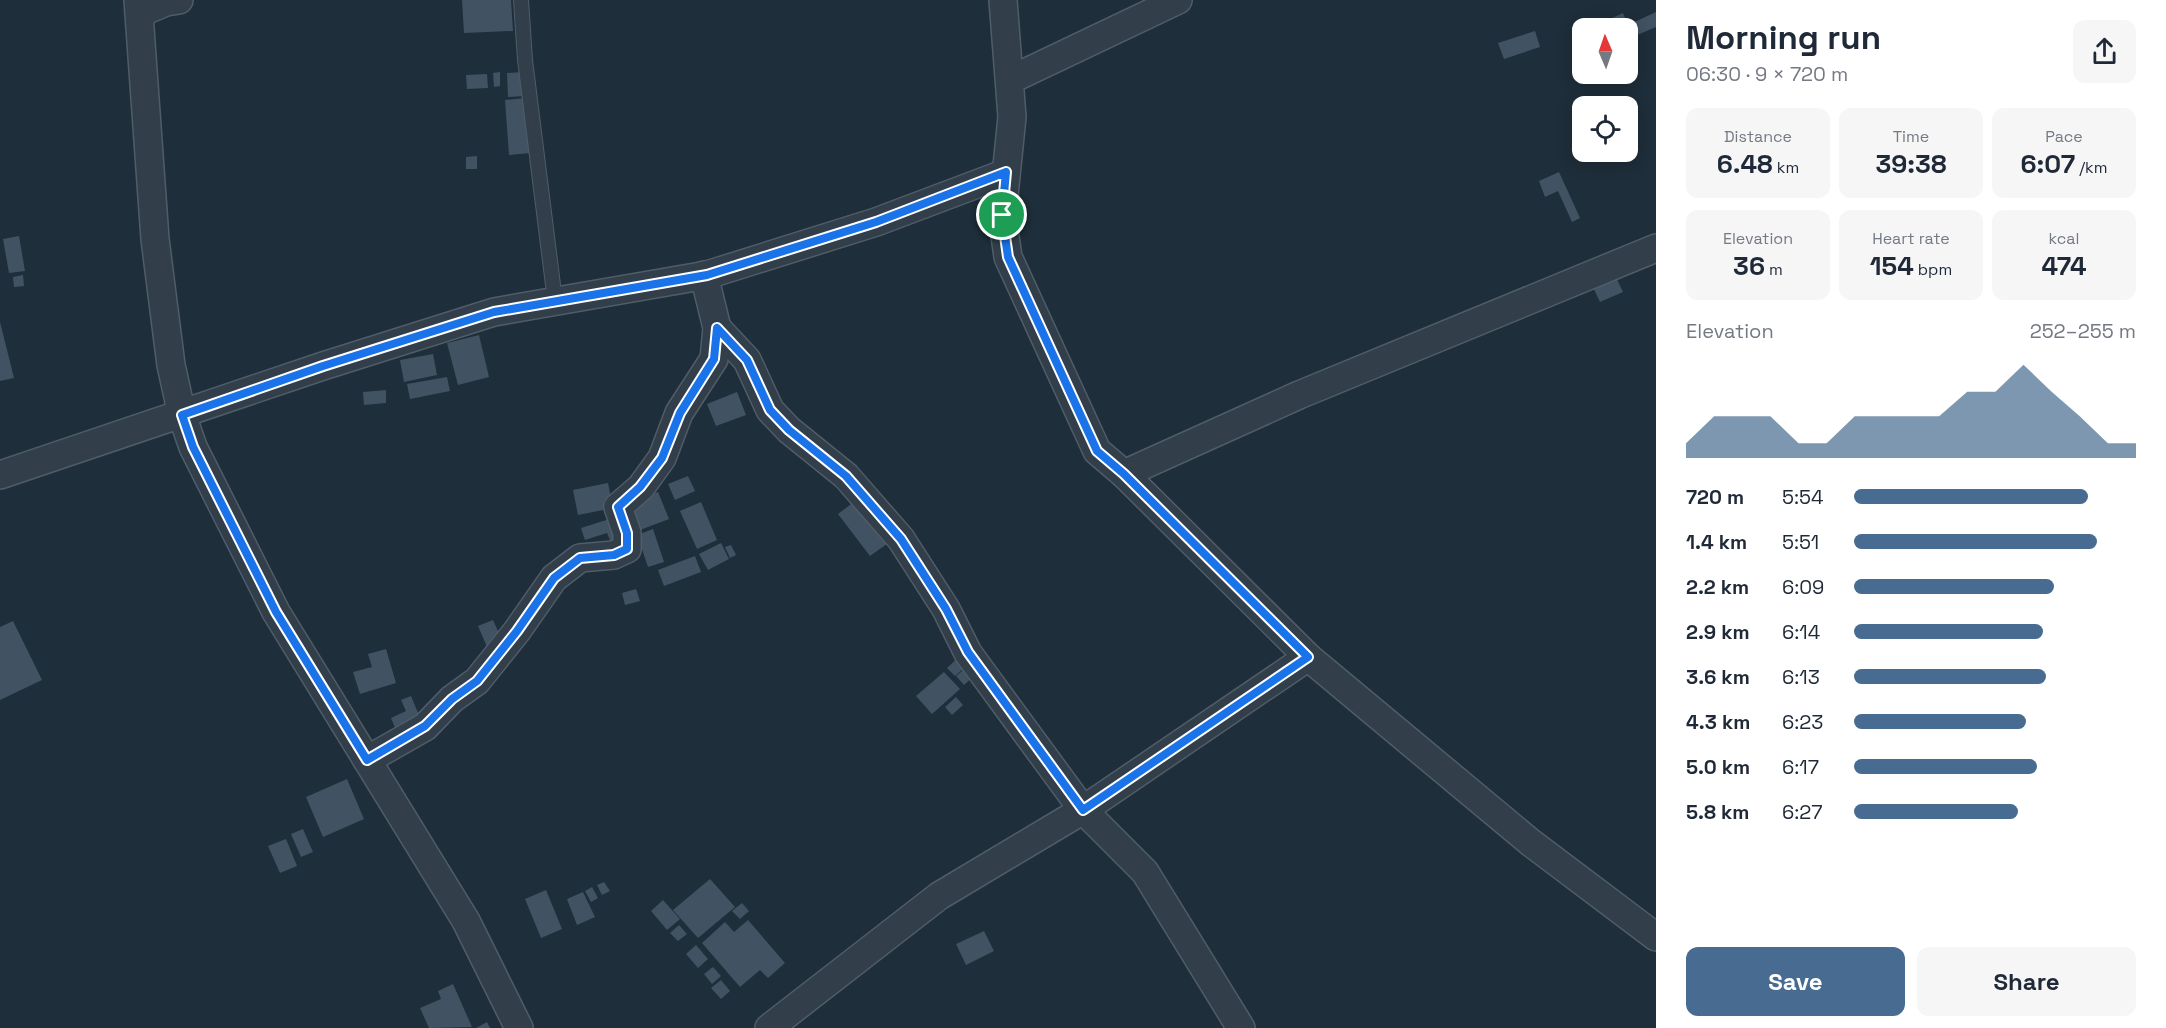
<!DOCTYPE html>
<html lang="en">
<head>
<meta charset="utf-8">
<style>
  body { margin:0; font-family:"Space Grotesk",sans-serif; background:#f6f6f7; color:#1f2937; height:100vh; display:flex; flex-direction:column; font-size:22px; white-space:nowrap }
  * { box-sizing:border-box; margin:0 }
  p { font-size:20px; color:#747a83 }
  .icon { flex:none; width:33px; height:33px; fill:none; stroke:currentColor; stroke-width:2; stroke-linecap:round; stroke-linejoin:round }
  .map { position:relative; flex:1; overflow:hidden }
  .sheet { display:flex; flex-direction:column; background:#fff; width:510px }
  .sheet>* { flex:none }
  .needle { width:39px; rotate:358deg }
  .tools { position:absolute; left:1572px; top:18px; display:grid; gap:12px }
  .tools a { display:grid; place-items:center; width:66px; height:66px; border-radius:12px; background:#fff; box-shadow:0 3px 15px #0003; font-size:30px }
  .pin { position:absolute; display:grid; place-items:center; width:51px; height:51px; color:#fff; margin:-26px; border:3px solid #fff; border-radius:50%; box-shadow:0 2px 6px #0007 }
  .round { display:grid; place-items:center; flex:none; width:63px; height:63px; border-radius:12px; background:#f6f6f7 }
  .head { display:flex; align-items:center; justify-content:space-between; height:102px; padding:0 30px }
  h1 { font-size:33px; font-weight:600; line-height:45px }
  .stats { display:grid; grid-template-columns:repeat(3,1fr); gap:9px; height:102px; padding:6px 30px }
  .stats div { display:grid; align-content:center; border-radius:12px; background:#f6f6f7; text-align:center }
  .stats b { font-size:26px; font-weight:600 }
  .stats small { font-size:16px; font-weight:400 }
  .stats p { font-size:16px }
  .chart { height:168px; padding:12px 30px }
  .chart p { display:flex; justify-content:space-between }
  .chart svg { width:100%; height:108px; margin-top:6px; fill:#486c91; opacity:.7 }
  .cta { display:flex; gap:12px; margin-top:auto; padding:12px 30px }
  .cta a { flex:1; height:69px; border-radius:12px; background:#486c91; color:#fff; font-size:24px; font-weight:600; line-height:69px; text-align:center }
  .cta a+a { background:#f6f6f7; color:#1f2937 }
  ul { padding:0 30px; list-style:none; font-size:20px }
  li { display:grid; grid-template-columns:96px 72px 1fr; align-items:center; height:45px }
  li i { height:15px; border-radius:8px; background:#486c91 }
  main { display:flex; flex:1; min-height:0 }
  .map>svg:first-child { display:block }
</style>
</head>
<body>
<main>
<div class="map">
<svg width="1656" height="1028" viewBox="0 0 1656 1028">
  <rect width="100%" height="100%" fill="#1e2e3a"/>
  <!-- building -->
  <g fill="#415362">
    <path d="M462 0H511L513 31 464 33Z"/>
    <path d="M1656 12V27L1628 39V28H1610L1606 21 1623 13 1628 25Z"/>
    <path d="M1535 31 1540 47 1504 59 1498 43Z"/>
    <path d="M500 72V86L494 87 493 73Z"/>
    <path d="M523 72 525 96 508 97 507 73Z"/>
    <path d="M487 74 488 88 467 89 466 75Z"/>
    <path d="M526 98 530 153 509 155 505 100Z"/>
    <path d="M477 156V169H466V157Z"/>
    <path d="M1559 172 1580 218 1572 222 1558 191 1545 197 1539 181Z"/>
    <path d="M19 236 25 271 9 273 3 239Z"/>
    <path d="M23 275 24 286 14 287 13 277Z"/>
    <path d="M1615 275 1623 292 1600 302 1592 285Z"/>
    <path d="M0 322 14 378 0 381Z"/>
    <path d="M479 335 489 377 458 385 447 343Z"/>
    <path d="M433 354 437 375 404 382 400 360Z"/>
    <path d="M447 377 450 391 410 399 407 384Z"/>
    <path d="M386 390V403L364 405 363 392Z"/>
    <path d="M737 392 746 415 716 426 707 404Z"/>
    <path d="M688 476 695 491 675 500 668 484Z"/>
    <path d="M608 483 613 508 578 515 573 490Z"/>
    <path d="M658 492 669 519 640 530 630 503Z"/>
    <path d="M859 498 891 541 870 556 838 514Z"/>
    <path d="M701 502 717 540 697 549 680 511Z"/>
    <path d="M616 517 624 541 612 545 607 533 585 540 581 528Z"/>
    <path d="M653 529 664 562 648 567 637 535Z"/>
    <path d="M721 543 729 559 708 570 699 554Z"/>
    <path d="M731 545 736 555 730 558 725 547Z"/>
    <path d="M695 556 701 572 664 586 658 570Z"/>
    <path d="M636 589 640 601 625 605 622 593Z"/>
    <path d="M493 620 502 640 490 654 478 626Z"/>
    <path d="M13 621 42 680 0 700V627Z"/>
    <path d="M386 649 396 683 360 694 353 672 372 667 368 654Z"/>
    <path d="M961 655 969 664 955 676 947 668Z"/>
    <path d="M967 667 974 676 964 685 956 676Z"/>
    <path d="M944 672 960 689 932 714 916 696Z"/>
    <path d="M411 696 421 720 396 730 391 718 406 711 401 700Z"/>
    <path d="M956 697 963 705 952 715 945 707Z"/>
    <path d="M347 779 364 819 323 837 306 797Z"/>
    <path d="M303 829 313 852 301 857 291 834Z"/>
    <path d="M286 839 297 866 280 873 268 846Z"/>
    <path d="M710 879 735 907 698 938 673 910Z"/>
    <path d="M604 882 610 891 602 895 597 885Z"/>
    <path d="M592 887 598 898 591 902 585 891Z"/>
    <path d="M546 890 562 929 541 938 525 899Z"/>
    <path d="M583 892 595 917 577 925 567 899Z"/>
    <path d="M663 900 680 919 667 930 651 911Z"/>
    <path d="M742 903 749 911 740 919 732 911Z"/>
    <path d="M748 920 785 963 768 978 760 970 740 987 702 943 725 922 734 932Z"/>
    <path d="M679 925 687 934 678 941 670 933Z"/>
    <path d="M984 931 994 951 966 965 956 944Z"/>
    <path d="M696 945 708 959 698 968 686 954Z"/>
    <path d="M713 967 721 976 712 984 704 974Z"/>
    <path d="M721 980 730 991 721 999 711 988Z"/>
    <path d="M453 984 472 1027 429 1028 420 1008 441 999 438 991Z"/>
    <path d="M487 1022 490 1028H476Z"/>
  </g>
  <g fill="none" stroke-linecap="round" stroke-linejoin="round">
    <defs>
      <path id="lane" d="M521 0 525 60 555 301"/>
      <g id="street">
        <path d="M138 0 155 239 171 365 182 415 193 447 276 612 466 921 519 1028"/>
        <path d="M1003 0 1012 117 1002 215 1008 257 1097 451 1124 474 1308 657 1530 842 1656 937"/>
        <path d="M140 13 166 2 179 0"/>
        <path d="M1010 80 1178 0"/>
        <path d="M717 328 747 360 770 410 789 430 846 476 901 539 946 609 968 653 1083 810 1145 872 1241 1028"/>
        <path d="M1124 474 1299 395 1656 248"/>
        <path d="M0 475 323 366 494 312 707 275 876 222 1006 173"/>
        <path d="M367 760 425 727 452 699 477 681 517 631 554 578 580 558 614 555 627 549V533L618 507 641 487 662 458 679 413 714 359 717 328 704 275"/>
        <path d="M769 1028 939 896 1083 810 1308 657"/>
      </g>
    </defs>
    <!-- lane casing -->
    <use href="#lane" stroke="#4f5d68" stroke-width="16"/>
    <!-- street casing -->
    <use href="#street" stroke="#4f5d68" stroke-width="30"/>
    <!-- lane -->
    <use href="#lane" stroke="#323f4a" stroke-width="14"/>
    <!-- street -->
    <use href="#street" stroke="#323f4a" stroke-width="27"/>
  </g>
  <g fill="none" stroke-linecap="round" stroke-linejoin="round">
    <defs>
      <path id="route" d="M1006 172 1002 215 1008 257 1097 451 1124 474 1308 657 1083 810 968 652 946 609 901 539 846 476 789 430 770 410 747 360 717 328 714 359 680 413 662 458 640 487 618 507 627 533V549L614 555 580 558 554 578 517 631 477 681 452 699 425 726 367 760 276 612 193 447 182 415 323 366 494 312 707 275 876 222Z"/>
    </defs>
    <!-- route casing -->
    <use href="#route" stroke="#fff" stroke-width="12"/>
    <!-- route -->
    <use href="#route" stroke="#1a73e8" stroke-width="8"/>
  </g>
</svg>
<div class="tools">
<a><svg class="needle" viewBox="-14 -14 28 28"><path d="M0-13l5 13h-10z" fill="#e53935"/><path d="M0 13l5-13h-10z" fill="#747a83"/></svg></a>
<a><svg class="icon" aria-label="locate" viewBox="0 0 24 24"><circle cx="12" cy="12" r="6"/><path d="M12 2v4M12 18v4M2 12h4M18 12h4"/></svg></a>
</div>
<div class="pin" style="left:1002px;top:215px;background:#1e9e55"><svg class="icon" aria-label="arrive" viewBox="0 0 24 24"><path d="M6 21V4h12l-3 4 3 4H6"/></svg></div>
</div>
<section class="sheet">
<div class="head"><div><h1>Morning run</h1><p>06:30 · 9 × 720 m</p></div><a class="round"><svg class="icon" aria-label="share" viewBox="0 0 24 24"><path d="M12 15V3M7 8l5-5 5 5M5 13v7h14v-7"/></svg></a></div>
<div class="stats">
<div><p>Distance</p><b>6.48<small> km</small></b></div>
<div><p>Time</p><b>39:38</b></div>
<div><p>Pace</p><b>6:07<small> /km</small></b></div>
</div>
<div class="stats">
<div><p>Elevation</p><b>36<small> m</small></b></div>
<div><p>Heart rate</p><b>154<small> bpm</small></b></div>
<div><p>kcal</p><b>474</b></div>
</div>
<div class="chart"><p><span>Elevation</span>252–255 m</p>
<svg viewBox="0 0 160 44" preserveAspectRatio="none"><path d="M0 44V38L10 27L20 27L30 27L40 38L50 38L60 27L70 27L80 27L90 27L100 17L110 17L120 6L130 17L140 27L150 38L160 38V44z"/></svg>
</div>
<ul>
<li><b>720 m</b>5:54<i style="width:83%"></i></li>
<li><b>1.4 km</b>5:51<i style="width:86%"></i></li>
<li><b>2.2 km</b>6:09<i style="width:71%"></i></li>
<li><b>2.9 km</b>6:14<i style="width:67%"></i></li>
<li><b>3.6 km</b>6:13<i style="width:68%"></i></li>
<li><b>4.3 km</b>6:23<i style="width:61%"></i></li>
<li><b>5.0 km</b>6:17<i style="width:65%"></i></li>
<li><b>5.8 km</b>6:27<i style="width:58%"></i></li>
</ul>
<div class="cta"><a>Save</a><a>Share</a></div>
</section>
</main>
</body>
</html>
